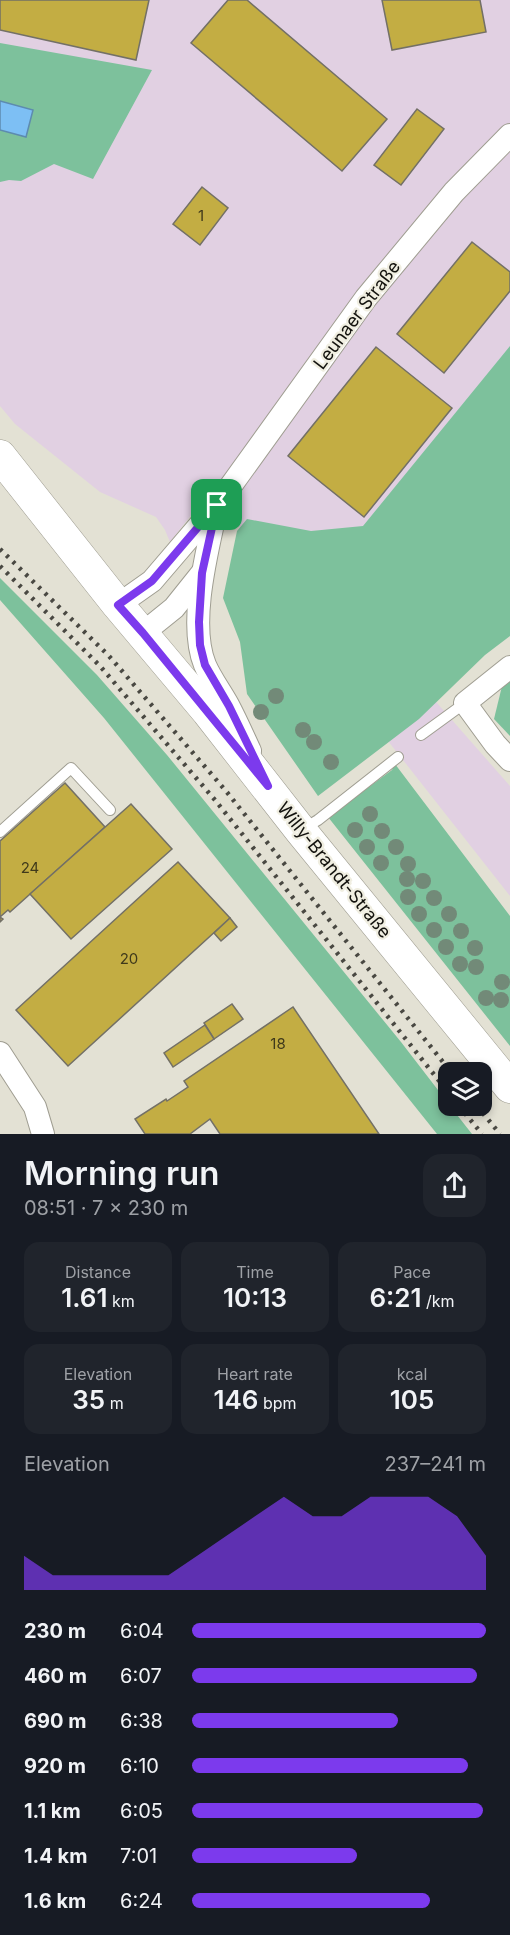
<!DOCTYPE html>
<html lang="en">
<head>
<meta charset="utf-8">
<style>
  body { margin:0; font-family:Inter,sans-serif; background:#20242c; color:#f1f3f6; height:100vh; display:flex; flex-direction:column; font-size:22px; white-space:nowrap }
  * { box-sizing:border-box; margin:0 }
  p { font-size:20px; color:#9ea1a6 }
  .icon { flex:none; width:33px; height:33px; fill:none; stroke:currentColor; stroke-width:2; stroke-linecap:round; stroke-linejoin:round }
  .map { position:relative; height:1134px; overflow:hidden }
  .panel { display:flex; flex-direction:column; background:#171b24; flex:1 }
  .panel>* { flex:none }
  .tools { position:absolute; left:438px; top:1062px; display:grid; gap:12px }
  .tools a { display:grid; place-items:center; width:54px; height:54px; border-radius:12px; background:#171b24; box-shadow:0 3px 9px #0003; font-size:30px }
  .pin { position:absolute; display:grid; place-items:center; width:51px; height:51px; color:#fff; margin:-26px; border-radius:12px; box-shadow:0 3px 9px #0006 }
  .round { display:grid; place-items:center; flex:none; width:63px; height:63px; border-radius:18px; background:#20242c }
  .overview { display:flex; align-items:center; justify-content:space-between; height:102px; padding:0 24px }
  h1 { font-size:33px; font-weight:600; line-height:45px }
  .stats { display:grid; grid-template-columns:repeat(3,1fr); gap:9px; height:102px; padding:6px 24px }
  .stats div { display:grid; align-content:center; border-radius:15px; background:#20242c; text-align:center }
  .stats b { font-size:26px; font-weight:600 }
  .stats small { font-size:16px; font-weight:400 }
  .stats p { font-size:16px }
  .chart { height:168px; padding:12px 24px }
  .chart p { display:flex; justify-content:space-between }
  .chart svg { width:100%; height:108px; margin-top:6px; fill:#7c3aed; opacity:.7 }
  ul { padding:0 24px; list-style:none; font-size:20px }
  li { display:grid; grid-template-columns:96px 72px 1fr; align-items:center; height:45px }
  li i { height:15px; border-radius:8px; background:#7c3aed }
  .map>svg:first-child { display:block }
</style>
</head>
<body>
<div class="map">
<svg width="510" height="1134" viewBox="0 0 510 1134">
  <rect width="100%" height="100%" fill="#e3e1d4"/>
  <!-- industrial -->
  <path fill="#e1d0e2" d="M0 0H510V517L372 629 510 786V896L285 610 223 497 210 491 170 542 165 530 156 517 100 492 15 424 0 406Z"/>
  <!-- green -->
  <g fill="#7dc19c">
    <path d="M0 43 152 70 93 179 54 164 21 181 9 180 0 182Z"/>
    <path d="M510 346V636L485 655 419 719 318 796 247 694 240 642 223 598 237 531 247 519 311 531 363 526Z"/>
    <path d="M0 578 97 675 167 755 401 1042 448 1103V1106H450L472 1134H437L104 718 0 600Z"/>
    <path d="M510 676V736L494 719 503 682Z"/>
    <path d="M395 764 510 916V1046L328 817 392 770Z"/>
  </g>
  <!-- water -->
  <path fill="#7dbff4" stroke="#5d8baf" stroke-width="1.5" d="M0 101 33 110 26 137 0 130Z"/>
  <!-- building -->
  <g fill="#c3ad43" stroke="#737066" stroke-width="1.5">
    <path d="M0 0H149L136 60 0 30Z"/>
    <path d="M228 0H247L387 119 342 171 191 43Z"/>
    <path d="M382 0H480L486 32 392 50Z"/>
    <path d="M417 109 444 129 401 185 374 165Z"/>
    <path d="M202 187 228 208 200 245 173 224Z"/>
    <path d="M472 242 510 272V291L444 373 397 334Z"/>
    <path d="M376 347 452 408 364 517 288 456Z"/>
    <path d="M65 783 105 827 10 912 8 910 0 917 3 919 0 922V841Z"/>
    <path d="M131 804 172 849 71 939 30 894Z"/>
    <path d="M178 862 230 918 68 1066 16 1010Z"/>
    <path d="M230 918 237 927 221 941 214 933Z"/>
    <path d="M232 1004 243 1019 214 1039 204 1023Z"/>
    <path d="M293 1007 379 1134H220L210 1119 190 1134H145L135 1119 166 1099 167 1101 188 1087 184 1081Z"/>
    <path d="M205 1025 214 1039 173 1067 164 1053Z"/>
  </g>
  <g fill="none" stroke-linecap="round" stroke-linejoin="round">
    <defs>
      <g id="lane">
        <path d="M421 735 465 703"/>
        <path d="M303 829 318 820 398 757"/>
        <path d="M0 832 71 768 110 810"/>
      </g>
      <g id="street">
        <path d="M216 510C207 552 188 624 205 665 211 679 221 692 228 705 236 720 243 736 250 751"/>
        <path d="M118 605 152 581 217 505 366 298 454 192 510 135"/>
        <path d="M143 633 174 608 202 573"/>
        <path d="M510 667 465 703 495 744 510 760"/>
        <path d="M0 1053 35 1107 43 1134"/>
      </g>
      <path id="secondary" d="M0 456 118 605 208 712 301 831 510 1087"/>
    </defs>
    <!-- lane casing -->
    <use href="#lane" stroke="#9f9d91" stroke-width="12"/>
    <!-- street casing -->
    <use href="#street" stroke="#9f9d91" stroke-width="24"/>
    <!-- secondary casing -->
    <use href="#secondary" stroke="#9f9d91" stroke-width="33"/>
    <!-- lane -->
    <use href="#lane" stroke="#fff" stroke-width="10"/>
    <!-- street -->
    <use href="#street" stroke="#fff" stroke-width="22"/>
    <!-- secondary -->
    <use href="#secondary" stroke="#fff" stroke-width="32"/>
    <!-- rail -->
    <g stroke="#494842" stroke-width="4.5" stroke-dasharray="3 6" stroke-linecap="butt">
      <path d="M0 549 109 656 226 791 451 1072"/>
      <path d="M0 566 100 666 215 800 448 1092"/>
      <path d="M459 1106 482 1134"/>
      <path d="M477 1106 500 1134"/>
    </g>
  </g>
  <!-- trees -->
  <g fill="#728a78">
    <circle cx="276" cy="696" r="8"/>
    <circle cx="261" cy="712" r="8"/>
    <circle cx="303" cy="730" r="8"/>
    <circle cx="314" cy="742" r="8"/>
    <circle cx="331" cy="762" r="8"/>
    <circle cx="370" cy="814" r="8"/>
    <circle cx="355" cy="830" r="8"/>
    <circle cx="382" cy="831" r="8"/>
    <circle cx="367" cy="847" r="8"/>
    <circle cx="396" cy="847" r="8"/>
    <circle cx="381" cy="863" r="8"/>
    <circle cx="408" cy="864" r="8"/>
    <circle cx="407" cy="879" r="8"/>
    <circle cx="423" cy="881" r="8"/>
    <circle cx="408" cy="897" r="8"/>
    <circle cx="434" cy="898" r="8"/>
    <circle cx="419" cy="914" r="8"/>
    <circle cx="449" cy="914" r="8"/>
    <circle cx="434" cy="930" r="8"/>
    <circle cx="461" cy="931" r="8"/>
    <circle cx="446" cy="947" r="8"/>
    <circle cx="475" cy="948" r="8"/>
    <circle cx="460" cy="964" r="8"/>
    <circle cx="476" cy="967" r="8"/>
    <circle cx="502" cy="982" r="8"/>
    <circle cx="486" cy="998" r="8"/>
    <circle cx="501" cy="1000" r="8"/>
  </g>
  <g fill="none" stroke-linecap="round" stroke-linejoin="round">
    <defs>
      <path id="route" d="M217 505 202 573 199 622 200 645 205 665 229 706 268 786 143 633 118 605 152 581Z"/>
    </defs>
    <!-- route casing -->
    <use href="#route" stroke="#fff" stroke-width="12"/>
    <!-- route -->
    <use href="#route" stroke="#7c3aed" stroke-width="8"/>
  </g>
  <g text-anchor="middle" stroke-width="4.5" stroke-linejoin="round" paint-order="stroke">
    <!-- number labels -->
    <g font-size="15" fill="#3f391b">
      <text x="201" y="221">1</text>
      <text x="30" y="873">24</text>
      <text x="129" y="964">20</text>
      <text x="278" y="1049">18</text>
    </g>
    <!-- street labels -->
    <g font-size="18" fill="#13120e" stroke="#f0eee1">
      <text transform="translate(357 315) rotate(-53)" y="6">Leunaer Straße</text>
      <text transform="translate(334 870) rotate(51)" y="6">Willy-Brandt-Straße</text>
    </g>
  </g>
</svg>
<div class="tools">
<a><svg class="icon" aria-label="layers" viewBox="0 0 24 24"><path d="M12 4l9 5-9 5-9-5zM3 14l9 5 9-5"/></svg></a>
</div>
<div class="pin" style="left:217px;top:505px;background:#1e9e55"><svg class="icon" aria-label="arrive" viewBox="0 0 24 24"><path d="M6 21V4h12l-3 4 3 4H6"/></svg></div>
</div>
<section class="panel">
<div class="overview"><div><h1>Morning run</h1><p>08:51 · 7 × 230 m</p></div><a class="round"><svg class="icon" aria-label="share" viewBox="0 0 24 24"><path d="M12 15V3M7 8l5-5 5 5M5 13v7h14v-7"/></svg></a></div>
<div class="stats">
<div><p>Distance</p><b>1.61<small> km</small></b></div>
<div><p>Time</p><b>10:13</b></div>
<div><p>Pace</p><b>6:21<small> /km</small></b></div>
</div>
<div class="stats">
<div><p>Elevation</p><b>35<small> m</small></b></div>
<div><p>Heart rate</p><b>146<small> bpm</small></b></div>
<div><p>kcal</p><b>105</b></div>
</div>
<div class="chart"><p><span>Elevation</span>237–241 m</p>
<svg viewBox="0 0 160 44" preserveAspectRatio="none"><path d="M0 44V30L10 38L20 38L30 38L40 38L50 38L60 30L70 22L80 14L90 6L100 14L110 14L120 6L130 6L140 6L150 14L160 30V44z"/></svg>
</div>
<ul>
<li><b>230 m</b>6:04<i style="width:100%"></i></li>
<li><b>460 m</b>6:07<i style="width:97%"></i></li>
<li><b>690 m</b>6:38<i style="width:70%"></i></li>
<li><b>920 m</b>6:10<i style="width:94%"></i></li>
<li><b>1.1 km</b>6:05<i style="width:99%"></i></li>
<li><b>1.4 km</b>7:01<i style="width:56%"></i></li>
<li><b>1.6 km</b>6:24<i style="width:81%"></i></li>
</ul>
</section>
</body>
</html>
